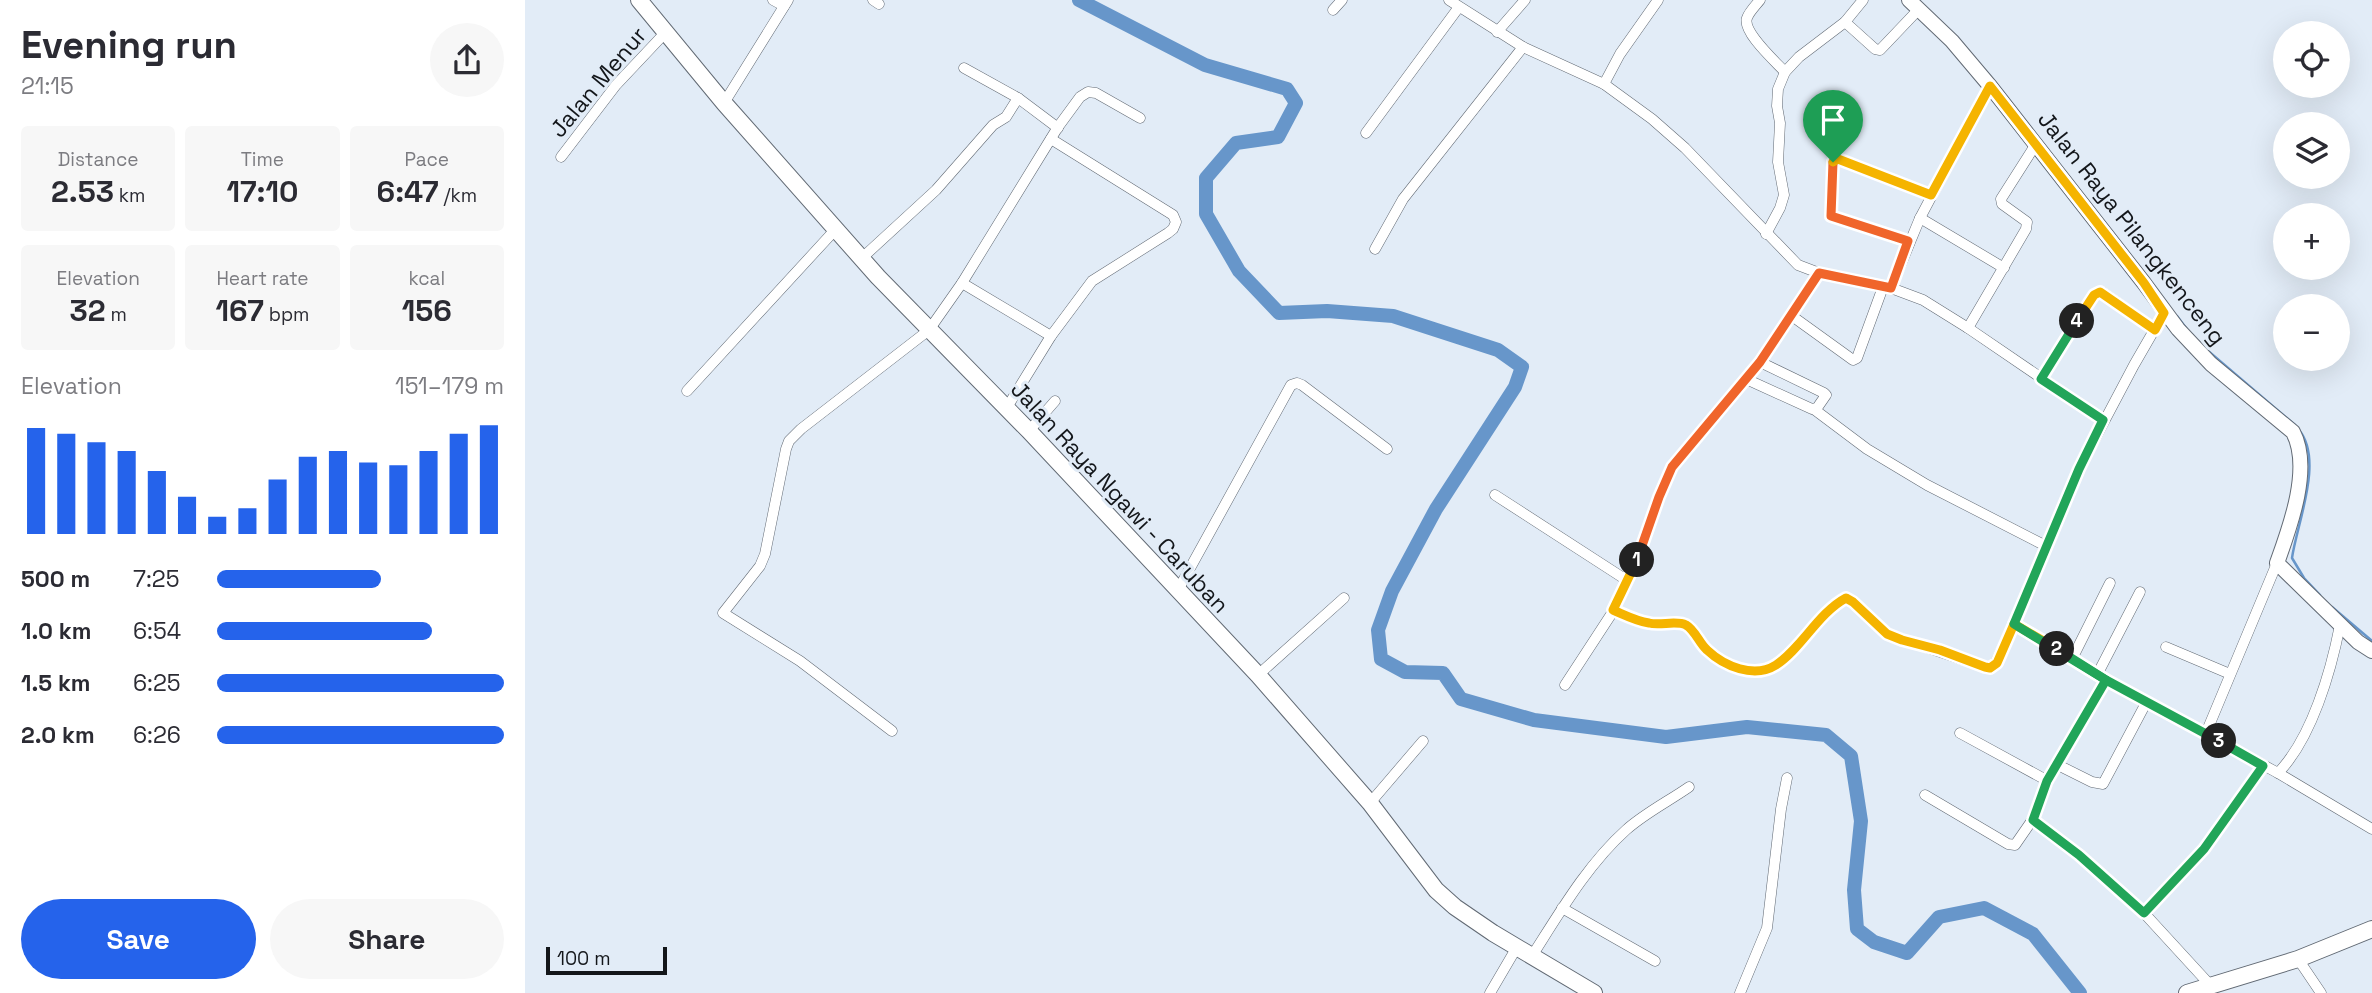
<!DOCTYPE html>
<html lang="en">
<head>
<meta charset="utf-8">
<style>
  body { margin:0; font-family:"Space Grotesk",sans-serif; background:#f7f7f7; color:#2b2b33; height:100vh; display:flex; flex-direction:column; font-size:26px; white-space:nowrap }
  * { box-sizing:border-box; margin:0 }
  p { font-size:23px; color:#7c7c81 }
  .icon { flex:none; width:38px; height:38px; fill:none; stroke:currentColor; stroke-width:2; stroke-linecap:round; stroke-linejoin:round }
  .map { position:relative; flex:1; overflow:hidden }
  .side { display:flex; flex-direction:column; background:#fff; width:525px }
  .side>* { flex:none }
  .buttons { position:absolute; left:1748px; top:21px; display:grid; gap:14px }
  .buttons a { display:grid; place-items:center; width:77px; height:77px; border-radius:50%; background:#fff; box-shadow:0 7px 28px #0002; font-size:35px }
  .scale { position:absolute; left:21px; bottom:18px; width:121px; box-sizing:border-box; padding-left:7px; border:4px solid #13161a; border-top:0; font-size:19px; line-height:24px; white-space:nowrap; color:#13161a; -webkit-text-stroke:5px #e2ecf7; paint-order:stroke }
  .pin { position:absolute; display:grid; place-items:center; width:60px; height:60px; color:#fff; margin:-72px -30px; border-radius:50% 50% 50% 0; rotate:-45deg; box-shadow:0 0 7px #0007 }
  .pin .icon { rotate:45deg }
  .km { position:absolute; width:35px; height:35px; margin:-18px; border-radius:50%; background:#222; color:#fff; font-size:19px; line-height:35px; text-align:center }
  .round { display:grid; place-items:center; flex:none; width:74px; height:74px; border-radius:37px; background:#f7f7f7 }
  .summary { display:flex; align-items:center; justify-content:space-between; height:119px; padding:0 21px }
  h1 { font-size:38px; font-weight:700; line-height:52px }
  .figures { display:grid; grid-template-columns:repeat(3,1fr); gap:10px; height:119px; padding:7px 21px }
  .figures div { display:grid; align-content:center; border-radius:7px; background:#f7f7f7; text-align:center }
  .figures b { font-size:30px; font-weight:700 }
  .figures small { font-size:19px; font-weight:400 }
  .figures p { font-size:19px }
  .chart { height:196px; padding:14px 21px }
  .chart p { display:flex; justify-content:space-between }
  .chart svg { width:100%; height:126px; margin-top:7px; stroke:#2563eb; stroke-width:6 }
  .action { display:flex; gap:14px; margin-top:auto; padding:14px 21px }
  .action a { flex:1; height:80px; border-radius:42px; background:#2563eb; color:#fff; font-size:28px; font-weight:700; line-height:80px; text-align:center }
  .action a+a { background:#f7f7f7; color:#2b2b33 }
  ul { padding:0 21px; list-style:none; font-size:23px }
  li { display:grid; grid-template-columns:112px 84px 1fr; align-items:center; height:52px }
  li i { height:18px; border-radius:9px; background:#2563eb }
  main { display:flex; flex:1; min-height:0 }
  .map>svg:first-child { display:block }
</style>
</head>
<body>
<main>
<section class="side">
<div class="summary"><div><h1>Evening run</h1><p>21:15</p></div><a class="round"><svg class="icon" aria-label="share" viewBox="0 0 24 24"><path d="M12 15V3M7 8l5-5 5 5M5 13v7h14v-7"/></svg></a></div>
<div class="figures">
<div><p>Distance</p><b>2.53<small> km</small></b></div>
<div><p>Time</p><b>17:10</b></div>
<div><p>Pace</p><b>6:47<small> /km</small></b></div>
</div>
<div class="figures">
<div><p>Elevation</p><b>32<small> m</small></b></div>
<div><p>Heart rate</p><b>167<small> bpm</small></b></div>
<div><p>kcal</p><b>156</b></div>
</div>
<div class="chart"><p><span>Elevation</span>151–179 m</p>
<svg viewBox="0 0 160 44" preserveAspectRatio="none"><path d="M5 44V7M15 44V9M25 44V12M35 44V15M45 44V22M55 44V31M65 44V38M75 44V35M85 44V25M95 44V17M105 44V15M115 44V19M125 44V20M135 44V15M145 44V9M155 44V6"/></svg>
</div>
<ul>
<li><b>500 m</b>7:25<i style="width:57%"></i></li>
<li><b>1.0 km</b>6:54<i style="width:75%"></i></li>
<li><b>1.5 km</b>6:25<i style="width:100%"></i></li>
<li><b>2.0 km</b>6:26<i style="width:100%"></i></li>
</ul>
<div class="action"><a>Save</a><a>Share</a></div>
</section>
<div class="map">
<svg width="1847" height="993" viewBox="0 0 1847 993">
  <rect width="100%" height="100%" fill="#e2ecf7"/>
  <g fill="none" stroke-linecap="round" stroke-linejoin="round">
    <!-- stream -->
    <g stroke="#6796ca" stroke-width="2.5">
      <path d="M1652 316 1661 328"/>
      <path d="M1682 350 1770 425"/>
      <path d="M1774 430C1799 460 1772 523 1767 558L1779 578 1795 595"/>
      <path d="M1807 607 1847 641"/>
    </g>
    <!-- river -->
    <path stroke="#6796ca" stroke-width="14" d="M554 0 680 65 762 89 771 103 753 137 711 143 681 178V214L714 271 754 313 802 311 868 316 973 350 997 367 990 387 911 509 867 591 853 630 856 659 880 672 918 673 936 699 1009 720 1141 737 1222 727 1301 735 1326 756 1336 821 1329 890 1332 929 1349 942 1382 953 1414 917 1459 908 1508 934 1555 993"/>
    <defs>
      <g id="minor">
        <path d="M248 0 259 6"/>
        <path d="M348 0 354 4"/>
        <path d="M924 0 998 47 1079 84 1127 119 1160 148 1273 265 1294 273 1366 288 1398 300 1443 328 1578 420"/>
        <path d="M1235 0C1231 5 1224 12 1222 18 1217 32 1251 62 1260 72"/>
        <path d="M808 10 817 0"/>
        <path d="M1320 22 1350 49 1355 50 1394 9"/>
        <path d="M972 32 1000 0"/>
        <path d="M439 68 493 98 533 128"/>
        <path d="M1079 84 1095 54 1133 0"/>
        <path d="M199 103 263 0"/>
        <path d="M841 133 934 7"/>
        <path d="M36 157 91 85 140 33"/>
        <path d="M1395 218 1479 268"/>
        <path d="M1241 234 1255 208 1259 195 1253 162 1255 123 1252 106 1253 89 1260 72 1274 57 1320 22 1338 0"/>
        <path d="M1383 241 1306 216 1307 163 1313 159 1406 195"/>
        <path d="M850 249 878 199 998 47"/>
        <path d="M337 258 411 190 468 125 481 117 493 98"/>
        <path d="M437 283 526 336"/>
        <path d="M1366 288 1395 218 1465 86"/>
        <path d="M1267 316 1328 360 1332 358 1358 287"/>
        <path d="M1443 328 1501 229 1502 222 1477 204 1476 199 1511 144"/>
        <path d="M1221 379 1287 409 1292 408 1301 395 1299 393 1235 362"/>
        <path d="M1516 379 1571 293 1577 292 1631 330"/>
        <path d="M162 391 310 230"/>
        <path d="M481 409 526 336 567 281 643 233 648 229 651 222 648 215 526 139"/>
        <path d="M1290 410 1342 449 1402 485 1521 546"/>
        <path d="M504 431 530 401"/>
        <path d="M970 495 1103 581"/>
        <path d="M653 590 766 385 772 383 777 385 862 449"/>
        <path d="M1089 610C1100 615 1111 621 1124 623 1135 626 1151 619 1161 625 1170 630 1174 643 1182 650 1199 666 1229 679 1251 665 1276 649 1293 613 1321 598L1328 602 1362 634 1460 667 1469 666 1489 624 1554 469 1609 365 1639 313"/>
        <path d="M1489 624 1581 680 1753 773 1847 829"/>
        <path d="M1641 647 1705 674"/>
        <path d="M1547 659 1585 583"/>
        <path d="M733 675 819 598"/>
        <path d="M1572 675 1615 592"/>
        <path d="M1040 685 1089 610 1112 561 1134 497 1147 467 1235 362 1294 273"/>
        <path d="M367 731 275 661 198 613 235 566 240 554 261 449 264 441 276 429 404 330 437 283 533 127 555 97 563 92 571 93 615 118"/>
        <path d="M1435 733 1523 781"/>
        <path d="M1681 733 1752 563"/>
        <path d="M1531 764 1567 782 1578 784 1621 703"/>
        <path d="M1753 773C1787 738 1806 671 1815 625"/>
        <path d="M1400 795 1483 844 1490 845 1508 819 1523 781 1581 680"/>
        <path d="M845 803 898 741"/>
        <path d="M1508 819 1554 855 1619 913 1686 986"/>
        <path d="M1037 908 1130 961"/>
        <path d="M1619 913 1679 849 1738 766"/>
        <path d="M1007 956C1035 912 1063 864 1101 830 1120 813 1144 801 1164 787"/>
        <path d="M1773 959 1796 993"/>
        <path d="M965 993 992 947"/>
        <path d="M1215 993 1242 928 1256 809 1262 778"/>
      </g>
      <path id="secondary" d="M1384 0 1427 41 1465 86 1619 283 1653 329 1686 364 1768 432C1787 468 1765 527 1752 563L1833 642 1847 651"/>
      <g id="trunk">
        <path d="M114 0 199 103 353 277 504 431 733 675 845 803 911 890 930 907 968 933 1069 993"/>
        <path d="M1662 993 1773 959 1847 929"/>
      </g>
    </defs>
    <!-- minor casing -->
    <use href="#minor" stroke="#626a74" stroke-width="11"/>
    <!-- secondary casing -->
    <use href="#secondary" stroke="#626a74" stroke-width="16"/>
    <!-- trunk casing -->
    <use href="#trunk" stroke="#626a74" stroke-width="18"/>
    <!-- minor -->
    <use href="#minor" stroke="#fff" stroke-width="10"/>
    <!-- secondary -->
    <use href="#secondary" stroke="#fff" stroke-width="14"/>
    <!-- trunk -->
    <use href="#trunk" stroke="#fff" stroke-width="16"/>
  </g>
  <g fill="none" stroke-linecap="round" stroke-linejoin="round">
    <defs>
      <path id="split-1" d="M1112 560 1134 497 1147 467 1235 362 1294 273 1366 288 1383 241 1306 216 1308 162"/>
      <path id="split-2" d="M1112 560 1088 610C1100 615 1111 621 1124 623 1135 626 1151 620 1161 625 1170 630 1174 643 1182 650 1199 666 1229 679 1251 665 1276 649 1293 613 1321 598L1328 602 1362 634 1377 640 1415 650 1460 667 1465 668 1472 663 1489 624 1532 649"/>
      <path id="split-3" d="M1532 649 1581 680 1522 781 1508 820 1554 855 1619 913 1679 849 1738 766 1694 741"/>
      <path id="split-4" d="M1552 321 1516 379 1578 420 1554 469 1489 624 1581 680 1694 741"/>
      <path id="split-5" d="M1308 162 1313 159 1406 195 1465 86 1619 283 1639 313 1630 330 1575 292 1569 295 1552 321"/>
    </defs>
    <!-- split-1 casing -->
    <use href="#split-1" stroke="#fff" stroke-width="14"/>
    <!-- split-2 casing -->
    <use href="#split-2" stroke="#fff" stroke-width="14"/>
    <!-- split-3 casing -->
    <use href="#split-3" stroke="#fff" stroke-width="14"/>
    <!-- split-4 casing -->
    <use href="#split-4" stroke="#fff" stroke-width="14"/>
    <!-- split-5 casing -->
    <use href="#split-5" stroke="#fff" stroke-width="14"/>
    <!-- split-1 -->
    <use href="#split-1" stroke="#f0652b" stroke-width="9"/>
    <!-- split-2 -->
    <use href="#split-2" stroke="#f5b400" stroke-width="9"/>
    <!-- split-3 -->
    <use href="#split-3" stroke="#22a559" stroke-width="9"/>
    <!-- split-4 -->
    <use href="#split-4" stroke="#22a559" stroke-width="9"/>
    <!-- split-5 -->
    <use href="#split-5" stroke="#f5b400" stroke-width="9"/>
  </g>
  <g text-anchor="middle" stroke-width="6" stroke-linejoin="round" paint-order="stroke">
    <!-- street labels -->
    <g font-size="23" fill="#13161a" stroke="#e2ecf7">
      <text transform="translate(73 82) rotate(-50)" y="8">Jalan Menur</text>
      <text transform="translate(1607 228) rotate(52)" y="8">Jalan Raya Pilangkenceng</text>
      <text transform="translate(595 497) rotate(47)" y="8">Jalan Raya Ngawi - Caruban</text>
    </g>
  </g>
</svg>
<div class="buttons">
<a><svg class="icon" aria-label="locate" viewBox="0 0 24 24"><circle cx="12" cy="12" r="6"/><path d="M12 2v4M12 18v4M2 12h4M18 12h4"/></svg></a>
<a><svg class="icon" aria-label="layers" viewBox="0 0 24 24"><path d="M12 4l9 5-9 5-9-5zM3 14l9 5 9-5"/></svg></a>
<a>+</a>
<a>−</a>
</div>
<div class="scale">100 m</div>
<div class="pin" style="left:1308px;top:162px;background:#1e9e55"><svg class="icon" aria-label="arrive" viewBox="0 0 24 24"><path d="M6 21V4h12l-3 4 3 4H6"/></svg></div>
<b class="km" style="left:1112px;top:560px">1</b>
<b class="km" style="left:1532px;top:649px">2</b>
<b class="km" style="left:1694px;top:741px">3</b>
<b class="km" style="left:1552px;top:321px">4</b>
</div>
</main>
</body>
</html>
